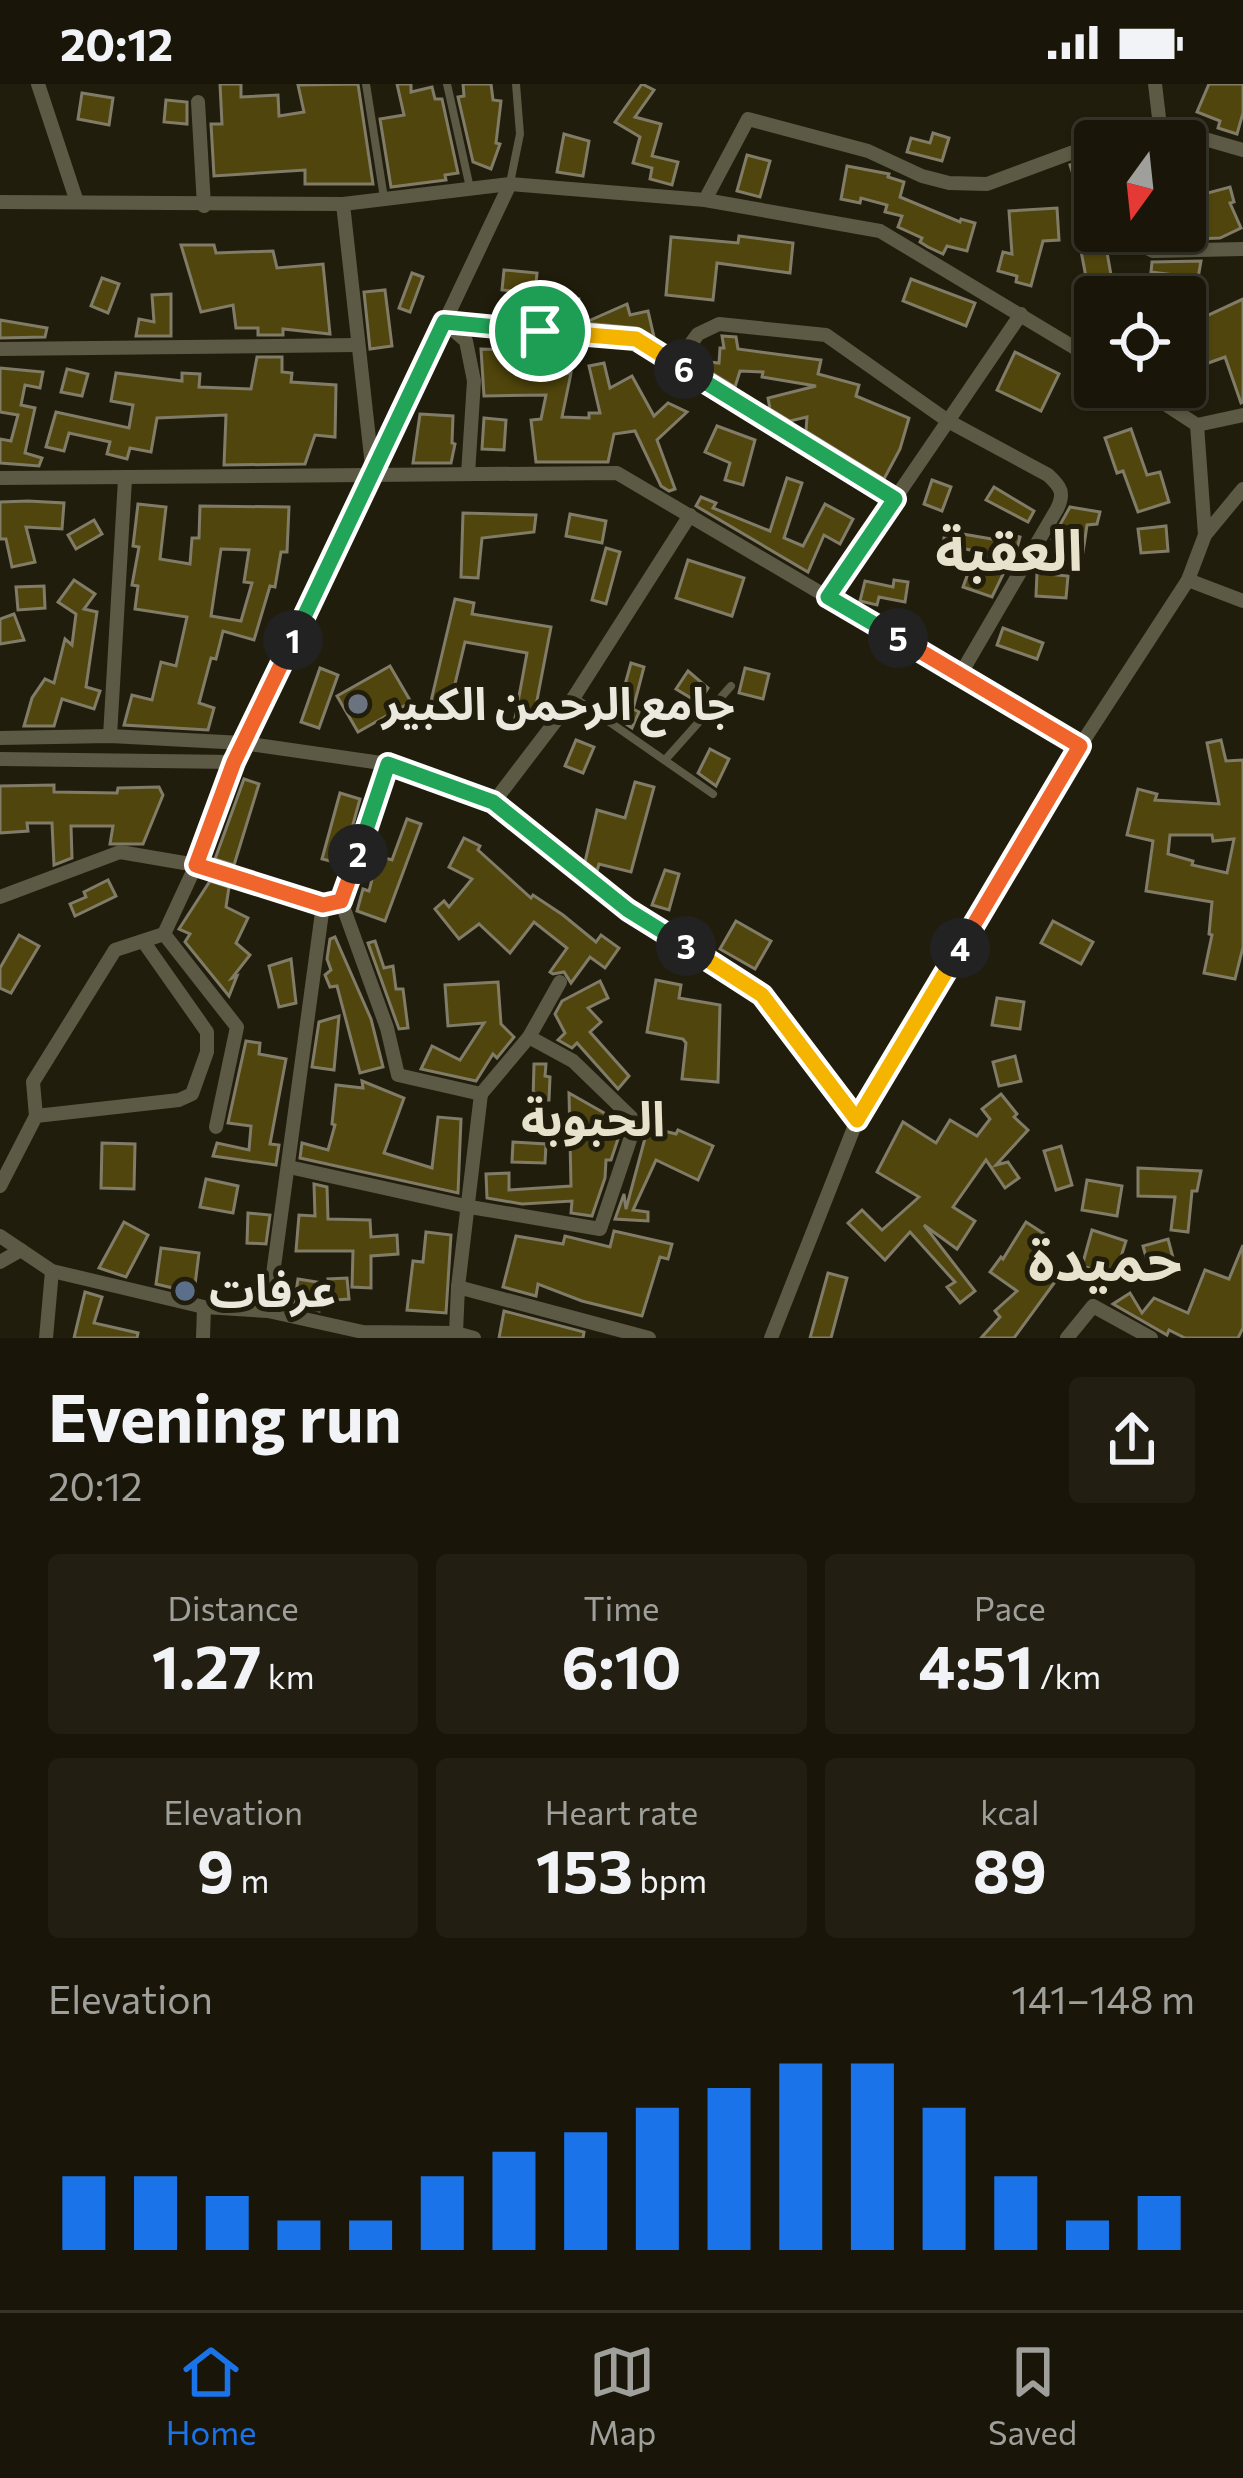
<!DOCTYPE html>
<html lang="en">
<head>
<meta charset="utf-8">
<style>
  body { margin:0; font-family:Commissioner,"Noto Sans Arabic",sans-serif; background:#221f12; color:#f1f3f6; height:100vh; display:flex; flex-direction:column; font-size:45px; white-space:nowrap }
  * { box-sizing:border-box; margin:0 }
  p { font-size:39px; color:#9f9f9c }
  .icon { flex:none; width:66px; height:66px; fill:none; stroke:currentColor; stroke-width:2; stroke-linecap:round; stroke-linejoin:round }
  .map { position:relative; height:1254px; overflow:hidden }
  .panel { display:flex; flex-direction:column; background:#191609; flex:1 }
  .panel>* { flex:none }
  .needle { width:78px; rotate:195deg }
  .fabs { position:absolute; left:1074px; top:36px; display:grid; gap:24px }
  .fabs a { display:grid; place-items:center; width:132px; height:132px; border-radius:12px; background:#191609; box-shadow:0 3px 9px #0004,0 0 0 3px #37352a; font-size:60px }
  .pin { position:absolute; display:grid; place-items:center; width:102px; height:102px; color:#fff; margin:-51px; border:6px solid #fff; border-radius:50%; box-shadow:0 3px 12px #0007 }
  .km { position:absolute; width:60px; height:60px; margin:-30px; border-radius:50%; background:#222; color:#fff; font-size:33px; line-height:60px; text-align:center }
  .round { display:grid; place-items:center; flex:none; width:126px; height:126px; border-radius:12px; background:#221f12 }
  .headline { display:flex; align-items:center; justify-content:space-between; height:204px; padding:0 48px }
  h1 { font-size:66px; font-weight:700; line-height:90px }
  .stats { display:grid; grid-template-columns:repeat(3,1fr); gap:18px; height:204px; padding:12px 48px }
  .stats div { display:grid; align-content:center; border-radius:12px; background:#221f12; text-align:center }
  .stats b { font-size:60px; font-weight:700 }
  .stats small { font-size:33px; font-weight:400 }
  .stats p { font-size:33px }
  .chart { height:336px; padding:24px 48px }
  .chart p { display:flex; justify-content:space-between }
  .chart svg { width:100%; height:216px; margin-top:12px; stroke:#1a73e8; stroke-width:6 }
  .status { display:flex; justify-content:space-between; align-items:center; height:84px; padding:0 60px; background:#191609; direction:ltr }
  .status svg { height:33px; fill:currentColor }
  .dock { display:flex; justify-content:space-around; align-items:center; height:168px; border-top:3px solid #37352a; background:#191609; font-size:33px; color:#9f9f9c }
  .dock a { display:grid; justify-items:center; gap:6px }
  .dock .selected { color:#1a73e8 }
  .map>svg:first-child { display:block }
</style>
</head>
<body>
<div class="status"><b>20:12</b><svg viewBox="0 0 49 12"><path d="M0 12V9h3v3zM5 12V6h3v6zM10 12V3h3v9zM15 12V0h3v12zM26 1h20v11H26zM47 4h2v5h-2z"/></svg></div>
<div class="map">
<svg width="1243" height="1254" viewBox="0 0 1243 1254">
  <rect width="100%" height="100%" fill="#211d0c"/>
  <!-- building -->
  <g fill="#50450c" stroke="#807c68" stroke-width="3" fill-rule="evenodd">
    <path d="M220 0H241V13L278 11 279 32 304 28 298 1 358 0 373 100H305V86L214 92 211 40H222Z"/>
    <path d="M397 0H411V8L432 3 435 15H442L458 89 445 91 446 96 391 103 380 35 404 31Z"/>
    <path d="M463 0H491L493 16 501 17 496 59 500 60 491 85 473 78 458 13 464 12Z"/>
    <path d="M642 0 654 6 635 33 661 40 652 72 678 78 672 101 650 95 652 84 633 79 640 53 615 38Z"/>
    <path d="M1209 0H1243V29L1237 50 1218 44 1220 37 1197 28Z"/>
    <path d="M82 9 113 14 109 41 78 35Z"/>
    <path d="M166 16 187 18V40L164 38Z"/>
    <path d="M933 49 949 54 942 77 907 68 911 54 930 59Z"/>
    <path d="M564 50 589 57 583 92 557 88Z"/>
    <path d="M747 71 770 77 760 113 737 107Z"/>
    <path d="M1095 72V98L1077 103 1070 81Z"/>
    <path d="M847 82 889 90 888 93 904 98 900 113 960 138 961 135 975 139 967 167 947 162 943 170 928 163 920 158 922 154 898 143 902 132 885 128 887 121 861 114 860 119 841 115Z"/>
    <path d="M1230 103 1234 118 1230 119 1241 144 1220 154 1197 155 1187 132 1185 115Z"/>
    <path d="M1057 124 1059 156 1043 157 1031 202 1016 198 1017 192 998 187 1003 168 1012 170 1009 127Z"/>
    <path d="M739 152 793 159 790 189 717 179 713 216 666 211 671 153 738 159Z"/>
    <path d="M181 161H214L216 169 273 167 277 184 323 180 330 250 283 245V251H258V244H236L233 221 201 228Z"/>
    <path d="M1106 163 1115 213H1097L1098 191 1086 193 1081 167Z"/>
    <path d="M1201 177 1198 194 1151 188 1152 178Z"/>
    <path d="M504 186 537 189 535 209 502 206Z"/>
    <path d="M412 189 423 193 410 228 399 224Z"/>
    <path d="M102 194 119 200 108 229 91 222Z"/>
    <path d="M911 195 975 219 966 242 903 217Z"/>
    <path d="M385 206 392 262 370 265 364 208Z"/>
    <path d="M171 210V252H136L139 235 154 238 152 211Z"/>
    <path d="M579 215 581 239 561 237 559 217Z"/>
    <path d="M1243 215V318L1241 319 1225 273 1200 282 1185 242Z"/>
    <path d="M627 220 630 231 648 227 654 253 637 244 584 239Z"/>
    <path d="M0 236 47 244 45 253 0 254Z"/>
    <path d="M722 252 736 253 738 265 821 276 818 290 859 301 856 312 909 334 900 365 884 395 806 347 807 333 790 337 770 325 768 314 816 302 762 293 763 288 740 287 735 303 699 281V277L719 279 720 264H724Z"/>
    <path d="M481 265 512 266V279L527 280 532 294 571 289 562 333 589 334V329H600L589 282 604 279 610 304 632 292 654 332 668 319 687 328 657 356 675 405 669 407 661 402 635 347 614 350 608 378H536L531 336 541 335 546 311 484 312Z"/>
    <path d="M1015 268 1059 290 1041 327 997 306Z"/>
    <path d="M257 273H282V288L292 289 291 298 336 301 335 353 315 351 305 380 224 381 226 331 157 334 151 368 130 364 127 375 107 370 110 358 69 349 64 367 46 363 56 328 129 344 133 321 111 317 116 289 182 297V289L200 290 199 303 251 305Z"/>
    <path d="M0 284 43 288 40 304 25 301 21 321 35 324 25 369 42 374 39 382 0 379V355L11 357 18 331 0 328Z"/>
    <path d="M67 285 88 290 82 312 61 308Z"/>
    <path d="M420 330 453 332 452 359 455 360 451 379H413Z"/>
    <path d="M484 334 506 336 504 366 482 365Z"/>
    <path d="M717 342 755 356 743 401 725 396 730 379 705 368Z"/>
    <path d="M1131 345 1147 391 1160 388 1169 418 1138 428 1123 387 1117 389 1105 354Z"/>
    <path d="M787 394 802 399 784 454 803 462 825 420 853 435 840 460 824 451 808 488 696 422 701 413 716 419 713 424 770 447Z"/>
    <path d="M932 396 951 403 942 427 924 420Z"/>
    <path d="M994 403 1034 427 1028 438 986 416Z"/>
    <path d="M28 417 64 419 62 445 26 443 35 478 12 483 6 455H0V418Z"/>
    <path d="M138 420 166 423 160 475 190 480 192 454H199L200 422 289 423 287 468H281L275 503 270 502 254 556 223 547 216 575 211 574 199 619 214 624 208 646 124 641 132 611 152 616 161 578 176 582 187 533 135 525 138 502 132 501 139 463 133 462ZM221 465 249 466 244 498 252 499 241 537 211 532Z"/>
    <path d="M1070 423 1100 428 1097 440 1087 441 1083 468 1052 455Z"/>
    <path d="M463 429 536 431 534 448 482 454 478 494 461 493Z"/>
    <path d="M570 430 606 437 602 459 566 452Z"/>
    <path d="M94 436 102 450 76 465 68 451Z"/>
    <path d="M1166 442 1168 467 1141 469 1138 445Z"/>
    <path d="M995 446 1020 453 1013 479 1007 482 992 513 963 503 976 467 943 461 945 447 992 455Z"/>
    <path d="M606 464 620 468 606 520 592 516Z"/>
    <path d="M688 476 744 494 732 532 676 514Z"/>
    <path d="M1037 489 1068 492 1066 514 1036 512Z"/>
    <path d="M74 496 95 510 84 525 97 528 86 603 100 607 94 625 62 615 54 642H24L32 614 45 595 54 599 65 555 72 561 76 530 58 518Z"/>
    <path d="M894 496 908 498 905 518 879 513 877 521 860 517 865 497 893 503Z"/>
    <path d="M44 502 45 524 18 526 16 503Z"/>
    <path d="M455 515 474 519 472 530 551 543 533 637 515 634 527 569 465 558 450 621 431 617Z"/>
    <path d="M14 530 24 556 0 560V535Z"/>
    <path d="M1003 544 1043 559 1037 575 997 561Z"/>
    <path d="M631 579 644 583 633 625 639 628 632 644 616 633Z"/>
    <path d="M390 582 411 618 358 648 337 612Z"/>
    <path d="M320 584 338 591 319 644 301 638Z"/>
    <path d="M745 584 769 590 763 615 739 609Z"/>
    <path d="M688 587 708 604 699 619 676 605Z"/>
    <path d="M576 656 594 663 583 689 565 682Z"/>
    <path d="M1221 656 1226 677 1243 676V863L1235 895 1204 889 1212 851 1209 850 1212 818 1146 807 1153 757 1127 751 1138 705 1157 710 1155 716 1219 720 1207 659ZM1170 751H1212L1213 757 1234 755 1227 789 1192 781 1193 777 1168 770Z"/>
    <path d="M710 665 729 675 716 702 698 689Z"/>
    <path d="M244 695 259 700 234 781 215 775Z"/>
    <path d="M635 698 654 703 631 788 599 780 597 787 585 778 597 726 625 734Z"/>
    <path d="M54 701V708L117 709 118 704 159 703 163 711 143 760H110L113 742H71L72 774 54 781 52 739H27L28 747 0 749V702Z"/>
    <path d="M340 709 360 715 342 780 322 775Z"/>
    <path d="M407 735 421 740 385 837 357 827 363 805 369 807 378 772 392 776Z"/>
    <path d="M464 754 480 762 478 766 531 814 533 811 563 831 596 858 601 851 619 864 605 884 590 873 571 899 564 888 553 890 550 888 567 864 534 838 510 869 479 840 459 855 435 825 444 817 449 823 472 795 449 783Z"/>
    <path d="M665 786 679 790 669 826 652 821Z"/>
    <path d="M108 796 116 812 75 832 70 820 86 813 84 808Z"/>
    <path d="M210 797 229 803 226 823 248 834 236 859 250 871 232 894 237 892 229 912 185 858 190 850 179 845Z"/>
    <path d="M736 837 771 857 755 885 720 865Z"/>
    <path d="M1053 837 1093 858 1081 880 1041 859Z"/>
    <path d="M19 851 39 862 11 909 0 904V884Z"/>
    <path d="M335 853 371 935 383 983 360 989 337 902 330 903 325 891 331 886 327 875 330 855Z"/>
    <path d="M375 857 384 884 393 882 396 905H403L408 944 399 945 368 859Z"/>
    <path d="M291 875 296 919 279 923 269 882Z"/>
    <path d="M656 896 681 901 679 914 720 921 718 998 682 995 686 959 683 955 647 948Z"/>
    <path d="M600 897 608 914 588 924 601 938 590 948 629 992 618 1005 577 959 572 964 558 956 565 949 555 930 562 917Z"/>
    <path d="M498 898 501 940 514 953 497 974 493 970 476 997 421 985 432 962 460 976 484 939 448 942 445 901Z"/>
    <path d="M997 914 1024 918 1020 945 992 941Z"/>
    <path d="M339 932 334 986 312 983 319 938Z"/>
    <path d="M246 957 260 959 259 970 286 975 270 1060 279 1061 276 1081 213 1072 217 1059 249 1066 251 1042 228 1039Z"/>
    <path d="M1015 972 1021 997 999 1002 993 978Z"/>
    <path d="M534 980H546L545 992 550 993 549 1016H533Z"/>
    <path d="M362 997 404 1014 384 1069 432 1084 438 1033 461 1035 458 1109 300 1074 302 1059 328 1066 335 1041 332 1040 336 1001 363 1004Z"/>
    <path d="M569 1009 613 1034 602 1052H619L611 1076H606L605 1094 592 1132 571 1129 572 1117 522 1120 487 1114 486 1090 509 1089V1106L571 1102Z"/>
    <path d="M1001 1010 1017 1030 1014 1033 1028 1046 996 1081 1008 1078 1019 1094 1005 1104 986 1076 953 1123 975 1137 957 1165 924 1141 975 1207 960 1219 947 1203 955 1198 910 1148 885 1176 848 1139 862 1126 882 1146 919 1113 877 1088 903 1038 936 1059 950 1036 977 1052 990 1035 982 1025Z"/>
    <path d="M648 1043 676 1050 678 1046 713 1062 698 1096 656 1076 633 1126 648 1128V1137L615 1135 624 1110 626 1125Z"/>
    <path d="M513 1058 546 1060 545 1079 512 1078Z"/>
    <path d="M102 1059 135 1060 134 1105 101 1104Z"/>
    <path d="M1061 1062 1072 1101 1056 1106 1044 1067Z"/>
    <path d="M1138 1084 1201 1087 1197 1107H1192L1188 1148 1171 1146 1175 1113 1138 1112Z"/>
    <path d="M206 1095 238 1102 233 1129 200 1123Z"/>
    <path d="M1087 1096 1122 1102 1117 1132 1082 1126Z"/>
    <path d="M314 1100 327 1103 328 1135 370 1136 371 1153 397 1151 398 1170 371 1172V1204L352 1203 353 1167H296L299 1131 315 1132Z"/>
    <path d="M248 1129 270 1131 266 1160 247 1159Z"/>
    <path d="M124 1138 148 1151 126 1193 99 1184Z"/>
    <path d="M1026 1138 1046 1151 1034 1172 1060 1191 1014 1254H981L1000 1233 995 1227 1017 1207 990 1188 1001 1173 1003 1175Z"/>
    <path d="M1092 1146 1126 1157 1115 1192 1082 1182Z"/>
    <path d="M614 1147 672 1160 668 1175 660 1173 642 1232 582 1217 538 1200 536 1212 503 1203 516 1152 563 1160 565 1152 610 1163Z"/>
    <path d="M426 1148 451 1151 446 1229 407 1226 413 1177 423 1178Z"/>
    <path d="M1168 1155 1176 1185 1151 1191 1143 1162Z"/>
    <path d="M1243 1161V1244L1238 1254H1185L1169 1246 1167 1251 1113 1220 1130 1209 1142 1229 1154 1214 1188 1229 1205 1186 1229 1195Z"/>
    <path d="M161 1164 199 1169 194 1209 156 1200Z"/>
    <path d="M828 1189 847 1194 831 1254H810Z"/>
    <path d="M347 1194 349 1215 320 1217 319 1227 294 1221 298 1195 329 1200 328 1195Z"/>
    <path d="M85 1208 102 1213 94 1239 138 1249 137 1254H74Z"/>
    <path d="M504 1227 584 1248 583 1254H499Z"/>
  </g>
  <g fill="none" stroke-linecap="round" stroke-linejoin="round">
    <!-- service -->
    <g stroke="#5c5945" stroke-width="8">
      <path d="M366 0 384 114"/>
      <path d="M447 0 470 104"/>
      <path d="M510 99 520 50 516 0"/>
      <path d="M575 614 713 710"/>
      <path d="M665 676 731 602"/>
    </g>
    <!-- minor -->
    <g stroke="#5c5945" stroke-width="14">
      <path d="M38 0 77 118"/>
      <path d="M1155 0 1160 42"/>
      <path d="M198 18 204 122"/>
      <path d="M1103 57 1160 42 1243 66"/>
      <path d="M705 116 748 35 868 67 922 92 949 99 987 100 1095 60"/>
      <path d="M0 118 343 120 510 100 705 116 880 147 1095 276"/>
      <path d="M1114 147 1153 167 1243 165"/>
      <path d="M444 238 636 255 895 415"/>
      <path d="M444 238 466 257 474 297 468 390"/>
      <path d="M0 265 357 261"/>
      <path d="M676 280 698 250 719 240 826 251 948 337 1048 391C1061 403 1065 409 1057 425L960 591"/>
      <path d="M1139 303 1197 341"/>
      <path d="M373 389 510 100"/>
      <path d="M0 394 617 389 1080 662"/>
      <path d="M1205 451 1197 341 1243 331"/>
      <path d="M1188 496 1243 517"/>
      <path d="M828 513 1021 230"/>
      <path d="M110 652 125 395"/>
      <path d="M0 654 110 652 243 659 388 680 493 719 628 826 762 911 857 1036"/>
      <path d="M0 675 234 678"/>
      <path d="M493 719 574 613 690 431"/>
      <path d="M0 813 120 768 196 781 323 821 341 817 388 680"/>
      <path d="M341 817 387 944 398 991 481 1010 458 1203"/>
      <path d="M164 850 237 943 216 1043"/>
      <path d="M481 1010 529 953 560 898"/>
      <path d="M36 1032 33 998 115 866 164 850 196 781 234 678 373 391 343 120"/>
      <path d="M289 1083 470 1123 600 1145 636 1038 573 977 529 953"/>
      <path d="M0 1102 36 1032 179 1016 192 1010 207 968V948L143 857"/>
      <path d="M0 1152 52 1187 204 1223 268 1227 363 1248 456 1249 474 1254"/>
      <path d="M0 1178 21 1166"/>
      <path d="M268 1227 323 821"/>
      <path d="M456 1249 458 1203 649 1254"/>
      <path d="M46 1254 52 1187"/>
      <path d="M203 1254 204 1223"/>
      <path d="M771 1254 857 1036 1080 662 1188 496 1205 451 1243 405"/>
      <path d="M1067 1254 1093 1222 1151 1254"/>
    </g>
  </g>
  <g fill="none" stroke-linecap="round" stroke-linejoin="round">
    <defs>
      <path id="split-1" d="M293 556 444 238 540 247"/>
      <path id="split-2" d="M293 556 234 678 196 781 323 821 341 817 358 770"/>
      <path id="split-3" d="M358 770 388 680 493 718 628 826 686 862"/>
      <path id="split-4" d="M686 862 762 911 857 1036 960 864"/>
      <path id="split-5" d="M898 554 1080 662 960 864"/>
      <path id="split-6" d="M684 285 895 415 828 513 898 554"/>
      <path id="split-7" d="M540 247 636 255 684 285"/>
    </defs>
    <!-- split-1 casing -->
    <use href="#split-1" stroke="#fff" stroke-width="24"/>
    <!-- split-2 casing -->
    <use href="#split-2" stroke="#fff" stroke-width="24"/>
    <!-- split-3 casing -->
    <use href="#split-3" stroke="#fff" stroke-width="24"/>
    <!-- split-4 casing -->
    <use href="#split-4" stroke="#fff" stroke-width="24"/>
    <!-- split-5 casing -->
    <use href="#split-5" stroke="#fff" stroke-width="24"/>
    <!-- split-6 casing -->
    <use href="#split-6" stroke="#fff" stroke-width="24"/>
    <!-- split-7 casing -->
    <use href="#split-7" stroke="#fff" stroke-width="24"/>
    <!-- split-1 -->
    <use href="#split-1" stroke="#22a559" stroke-width="15"/>
    <!-- split-2 -->
    <use href="#split-2" stroke="#f0652b" stroke-width="15"/>
    <!-- split-3 -->
    <use href="#split-3" stroke="#22a559" stroke-width="15"/>
    <!-- split-4 -->
    <use href="#split-4" stroke="#f5b400" stroke-width="15"/>
    <!-- split-5 -->
    <use href="#split-5" stroke="#f0652b" stroke-width="15"/>
    <!-- split-6 -->
    <use href="#split-6" stroke="#22a559" stroke-width="15"/>
    <!-- split-7 -->
    <use href="#split-7" stroke="#f5b400" stroke-width="15"/>
  </g>
  <!-- markers -->
  <circle fill="#6b7280" stroke="#211d0c" stroke-width="4.5" cx="358" cy="620" r="12"/>
  <circle fill="#5c6f8a" stroke="#211d0c" stroke-width="4.5" cx="185" cy="1207" r="12"/>
  <g text-anchor="middle" stroke-width="10" stroke-linejoin="round" paint-order="stroke">
    <!-- poi labels -->
    <g font-size="45" font-weight="bold" fill="#ebe9de" stroke="#211d0c" text-anchor="start">
      <text x="382" y="636">جامع الرحمن الكبير</text>
      <text x="209" y="1223">عرفات</text>
    </g>
    <!-- neighbourhood labels -->
    <g font-size="48" font-weight="bold" fill="#e7e2cc" stroke="#211d0c">
      <text x="593" y="1052">الحبوبة</text>
    </g>
    <!-- district labels -->
    <g font-size="57" font-weight="bold" fill="#e7e2cc" stroke="#211d0c">
      <text x="1009" y="487">العقبة</text>
      <text x="1105" y="1197">حميدة</text>
    </g>
  </g>
</svg>
<div class="fabs">
<a><svg class="needle" viewBox="-14 -14 28 28"><path d="M0-13l5 13h-10z" fill="#e53935"/><path d="M0 13l5-13h-10z" fill="#9f9f9c"/></svg></a>
<a><svg class="icon" aria-label="locate" viewBox="0 0 24 24"><circle cx="12" cy="12" r="6"/><path d="M12 2v4M12 18v4M2 12h4M18 12h4"/></svg></a>
</div>
<div class="pin" style="left:540px;top:247px;background:#1e9e55"><svg class="icon" aria-label="arrive" viewBox="0 0 24 24"><path d="M6 21V4h12l-3 4 3 4H6"/></svg></div>
<b class="km" style="left:293px;top:556px">1</b>
<b class="km" style="left:358px;top:770px">2</b>
<b class="km" style="left:686px;top:862px">3</b>
<b class="km" style="left:960px;top:864px">4</b>
<b class="km" style="left:898px;top:554px">5</b>
<b class="km" style="left:684px;top:285px">6</b>
</div>
<section class="panel">
<div class="headline"><div><h1>Evening run</h1><p>20:12</p></div><a class="round"><svg class="icon" aria-label="share" viewBox="0 0 24 24"><path d="M12 15V3M7 8l5-5 5 5M5 13v7h14v-7"/></svg></a></div>
<div class="stats">
<div><p>Distance</p><b>1.27<small> km</small></b></div>
<div><p>Time</p><b>6:10</b></div>
<div><p>Pace</p><b>4:51<small> /km</small></b></div>
</div>
<div class="stats">
<div><p>Elevation</p><b>9<small> m</small></b></div>
<div><p>Heart rate</p><b>153<small> bpm</small></b></div>
<div><p>kcal</p><b>89</b></div>
</div>
<div class="chart"><p><span>Elevation</span>141–148 m</p>
<svg viewBox="0 0 160 44" preserveAspectRatio="none"><path d="M5 44V29M15 44V29M25 44V33M35 44V38M45 44V38M55 44V29M65 44V24M75 44V20M85 44V15M95 44V11M105 44V6M115 44V6M125 44V15M135 44V29M145 44V38M155 44V33"/></svg>
</div>
</section>
<nav class="dock">
<a class="selected"><svg class="icon" aria-label="home" viewBox="0 0 24 24"><path d="M3 11l9-7 9 7M6 9v11h12V9"/></svg>Home</a>
<a><svg class="icon" aria-label="map" viewBox="0 0 24 24"><path d="M3 6l6-2 6 2 6-2v14l-6 2-6-2-6 2zM9 4v14M15 6v14"/></svg>Map</a>
<a><svg class="icon" aria-label="saved" viewBox="0 0 24 24"><path d="M7 4h10v16l-5-4-5 4z"/></svg>Saved</a>
</nav>
</body>
</html>
